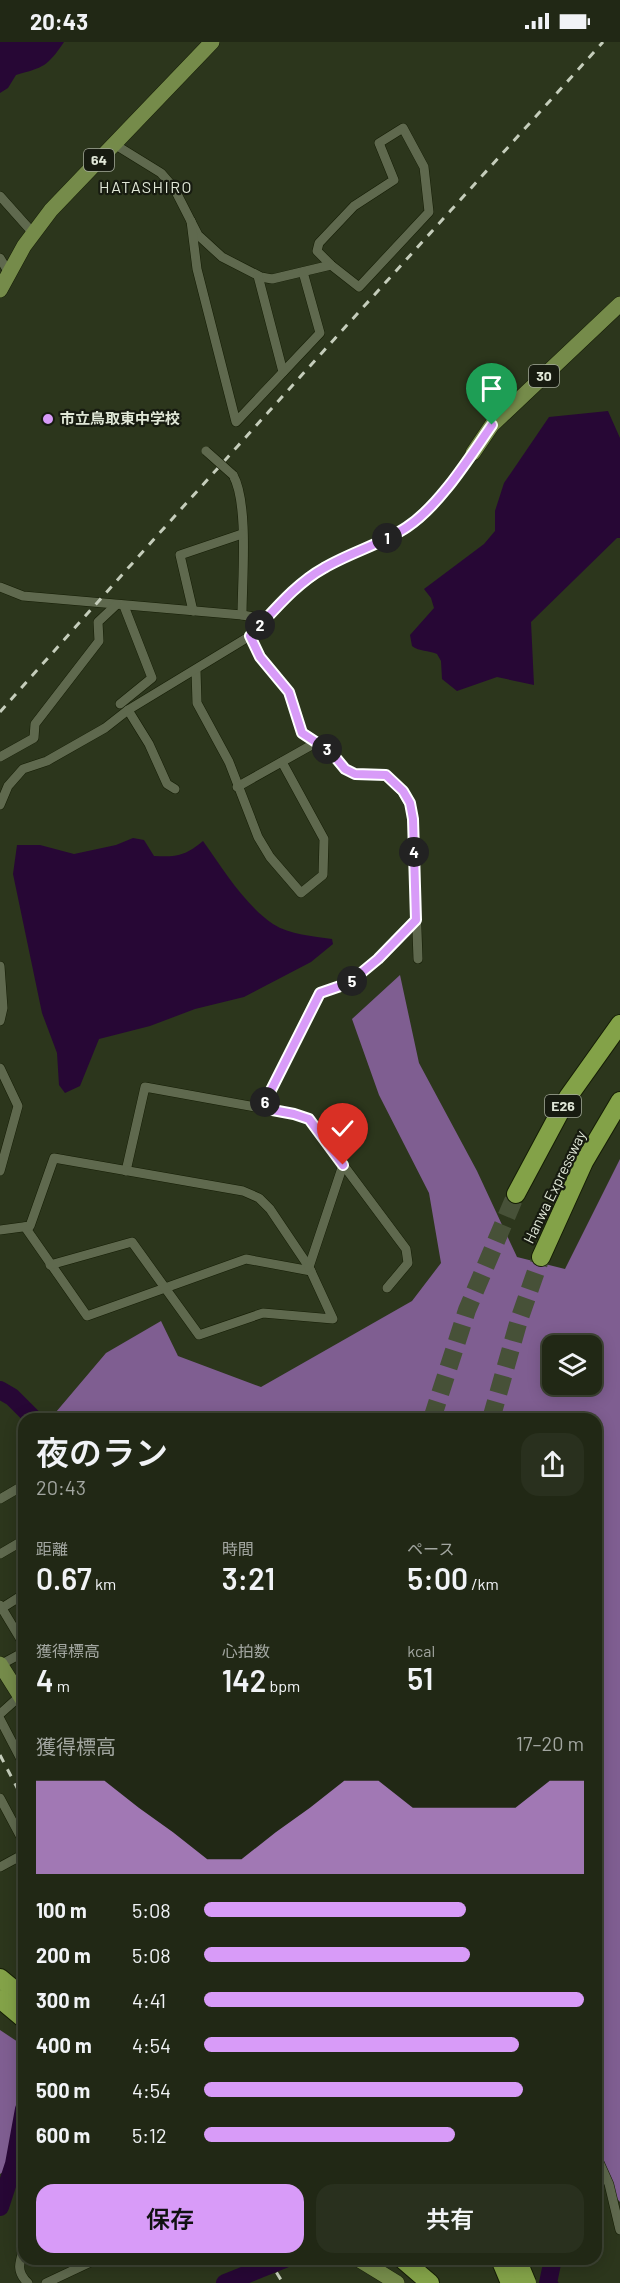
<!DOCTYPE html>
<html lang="ja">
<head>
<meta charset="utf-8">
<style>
  body { margin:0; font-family:Barlow,"Noto Sans JP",sans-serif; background:#29301e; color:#f1f3f6; height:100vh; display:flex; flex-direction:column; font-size:22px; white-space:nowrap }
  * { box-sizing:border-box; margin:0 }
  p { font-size:20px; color:#a2a6a0 }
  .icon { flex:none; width:33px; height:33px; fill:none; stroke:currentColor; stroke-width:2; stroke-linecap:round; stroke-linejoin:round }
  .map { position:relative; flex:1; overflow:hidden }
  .details { position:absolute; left:18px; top:1371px; width:584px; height:852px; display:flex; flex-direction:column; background:#212815; border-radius:18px; box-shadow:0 3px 15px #0003,0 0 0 2px #3e4434 }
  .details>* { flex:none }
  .controls { position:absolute; left:542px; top:1293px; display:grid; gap:12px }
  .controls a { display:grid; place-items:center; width:60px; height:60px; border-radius:12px; background:#212815; box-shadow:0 3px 15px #0003,0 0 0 2px #3e4434; font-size:30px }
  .pin { position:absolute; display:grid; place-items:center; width:51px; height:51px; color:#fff; margin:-62px -26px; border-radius:50% 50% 50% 0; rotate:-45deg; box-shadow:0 0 6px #0007 }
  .pin .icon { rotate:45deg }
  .km { position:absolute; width:30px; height:30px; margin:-15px; border-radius:50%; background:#222; color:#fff; font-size:16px; line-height:30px; text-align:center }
  .round { display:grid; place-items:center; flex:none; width:63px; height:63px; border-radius:18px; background:#29301e }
  .summary { display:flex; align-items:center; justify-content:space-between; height:102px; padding:0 18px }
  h1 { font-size:33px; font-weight:600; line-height:45px }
  .figures { display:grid; grid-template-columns:repeat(3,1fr); gap:9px; height:102px; padding:6px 18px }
  .figures div { display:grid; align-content:center }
  .figures b { font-size:30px; font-weight:600 }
  .figures small { font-size:16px; font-weight:400 }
  .figures p { font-size:16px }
  .chart { height:168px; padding:12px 18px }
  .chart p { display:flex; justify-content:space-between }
  .chart svg { width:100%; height:108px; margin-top:6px; fill:#d89bf8; opacity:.7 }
  .primary-button { display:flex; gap:12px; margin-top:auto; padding:12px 18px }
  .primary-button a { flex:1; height:69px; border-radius:18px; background:#d89bf8; color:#111; font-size:24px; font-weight:600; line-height:69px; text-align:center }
  .primary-button a+a { background:#29301e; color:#f1f3f6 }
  ul { padding:0 18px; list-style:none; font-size:20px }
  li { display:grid; grid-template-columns:96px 72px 1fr; align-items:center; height:45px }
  li i { height:15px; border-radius:8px; background:#d89bf8 }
  .status { display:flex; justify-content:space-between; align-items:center; height:42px; padding:0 30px; background:#212815; direction:ltr }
  .status svg { height:16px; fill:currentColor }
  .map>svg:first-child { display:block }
</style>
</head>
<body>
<div class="status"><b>20:43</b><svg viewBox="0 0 49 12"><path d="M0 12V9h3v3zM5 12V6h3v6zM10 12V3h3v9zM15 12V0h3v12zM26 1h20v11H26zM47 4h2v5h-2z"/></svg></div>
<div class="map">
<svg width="620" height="2241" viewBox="0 0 620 2241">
  <rect width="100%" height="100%" fill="#2c361c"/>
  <!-- forest -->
  <g fill="#7f5e91" fill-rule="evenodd">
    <path d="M400 933 419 1021 477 1129 517 1215 565 1227 620 1117V2160L610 2149 596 2099V1377H55L56 1370 106 1311 161 1279 178 1314 261 1345 412 1259 441 1221 429 1151 379 1053 352 977ZM552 1304H591V1342H552Z"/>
    <path d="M0 1988 24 2004V2117L0 2132Z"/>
  </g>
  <!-- water -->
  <g fill="#270735">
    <path d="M0 0H64C47 25 44 25 16 33L8 46 0 51Z"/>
    <path d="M608 369 620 396V496H617L531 580 534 643 497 635 457 649 442 637 441 619 437 612C428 608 420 610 412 604L410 593 434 566 431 556 424 547 484 502 495 489V469L504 441 549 375Z"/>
    <path d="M133 796 144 798 154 814C177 815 185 814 203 799 223 827 244 862 273 882 290 893 313 894 332 897L333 902 311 920 244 955 195 967 150 984 99 997 80 1044 65 1051 59 1043 57 1011 42 971 13 832 17 803H40L74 812 116 803Z"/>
  </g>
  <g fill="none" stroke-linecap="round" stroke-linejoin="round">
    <!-- stream -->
    <path stroke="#270735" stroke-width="3" d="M549 2235 557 2241"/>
    <!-- river -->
    <g stroke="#270735" stroke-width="18">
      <path d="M0 1348 12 1355 34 1377"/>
      <path d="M0 2165 14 2122 24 2067"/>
      <path d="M225 2241 285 2217"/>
      <path d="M548 2241 553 2217"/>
    </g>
    <!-- highway-tunnel -->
    <g stroke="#475138" stroke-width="18" stroke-dasharray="18 9" stroke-linecap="butt">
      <path d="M432 1377 467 1268 516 1152"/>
      <path d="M491 1377 519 1278 541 1215"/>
    </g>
    <defs>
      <g id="street">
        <path d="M403 86 424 125 429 170 359 245 331 223 317 209 319 201 354 164 394 138 379 101Z"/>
        <path d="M114 102 161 131 174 146 198 193 222 215 261 235 272 237 331 223"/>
        <path d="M0 154 33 191"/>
        <path d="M191 179 197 227 236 380 320 291 303 230"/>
        <path d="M0 216 9 231"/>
        <path d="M258 234 283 330"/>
        <path d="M233 433C249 461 242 538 242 573"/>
        <path d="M0 545 23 554 242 573 265 577"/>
        <path d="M193 569 180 513 242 492"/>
        <path d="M250 594 260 615 289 650 302 691 331 710 345 727 355 732 386 733C402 749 409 755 413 777L418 917"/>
        <path d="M196 628 197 661 229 720 258 795 270 815 301 851 323 833 324 797 282 720"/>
        <path d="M120 662 152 636 124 564"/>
        <path d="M128 668 149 702 167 742 175 747"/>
        <path d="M0 715 34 696 35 682 99 599 98 580 116 563"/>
        <path d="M237 745 317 700"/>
        <path d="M0 763 8 744 23 727 47 719 105 686 128 668 250 594 297 546 323 527 408 485 439 455 473 411"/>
        <path d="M0 924 3 966 0 979"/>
        <path d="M0 1026 18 1064 0 1129"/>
        <path d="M263 1066 320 951 349 941 378 917 416 878"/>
        <path d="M126 1129 145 1045 294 1072 309 1077 406 1207 408 1221 387 1246"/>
        <path d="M25 1185 87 1274 246 1217 311 1229"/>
        <path d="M0 1188 30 1184 54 1116 243 1149 259 1156 270 1167 309 1225 333 1277 263 1271 199 1293 132 1200 50 1223"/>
        <path d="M309 1225 343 1123"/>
        <path d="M0 1457 24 1443"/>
        <path d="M0 1512 24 1498"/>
        <path d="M0 1563 24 1603"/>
        <path d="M2 1566 24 1552"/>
        <path d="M0 1623 24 1610"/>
        <path d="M0 1672 20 1654"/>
        <path d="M0 1677 24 1723"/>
        <path d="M0 1756 24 1801"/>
        <path d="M0 1825 24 1812"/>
        <path d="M596 2113 609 2142 620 2188"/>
        <path d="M24 2206C19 2221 16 2230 28 2241"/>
        <path d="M46 2241 95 2218 102 2217"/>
      </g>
      <g id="primary">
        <path d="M0 248 24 204 51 168 212 0"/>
        <path d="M473 411 492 383 620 262"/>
        <path d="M0 1622 24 1660"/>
        <path d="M358 2217 397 2241"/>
      </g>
      <g id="highway">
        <path d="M516 1152 568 1055 620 982"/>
        <path d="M541 1215 584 1120 620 1059"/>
        <path d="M0 1936 24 1956"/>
        <path d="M0 1957 24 1977"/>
        <path d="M402 2217 430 2241"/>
      </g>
    </defs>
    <!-- street casing -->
    <use href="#street" stroke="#151d05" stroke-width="10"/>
    <!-- primary casing -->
    <use href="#primary" stroke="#151d05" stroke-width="16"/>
    <!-- highway casing -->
    <use href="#highway" stroke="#151d05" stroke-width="20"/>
    <!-- street -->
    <use href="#street" stroke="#5f694e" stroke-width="9"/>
    <!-- primary -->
    <use href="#primary" stroke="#758b4a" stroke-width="15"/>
    <!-- highway -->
    <use href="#highway" stroke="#83a248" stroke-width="18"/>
    <!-- rail -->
    <g stroke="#c5cdbb" stroke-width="3" stroke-dasharray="8 8" stroke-linecap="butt">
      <path d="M0 670C199 445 402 223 603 0"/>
      <path d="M0 1713 24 1759"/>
      <path d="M268 2217 283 2241"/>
    </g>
    <defs>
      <path id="street-bridge" d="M206 409 233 433"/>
      <g id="highway-bridge">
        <path d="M500 2217 510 2241"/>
        <path d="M517 2217 527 2241"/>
      </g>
    </defs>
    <!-- street-bridge casing -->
    <use href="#street-bridge" stroke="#151d05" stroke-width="10" stroke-linecap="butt"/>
    <!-- highway-bridge casing -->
    <use href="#highway-bridge" stroke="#151d05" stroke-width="20" stroke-linecap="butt"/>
    <!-- street-bridge -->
    <use href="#street-bridge" stroke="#5f694e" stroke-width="9"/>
    <!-- highway-bridge -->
    <use href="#highway-bridge" stroke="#83a248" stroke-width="18"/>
  </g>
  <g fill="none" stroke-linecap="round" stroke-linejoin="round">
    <defs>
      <path id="route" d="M343 1123 309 1077 294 1072 262 1066 320 951 349 941 378 917 416 878 413 777 410 761 403 749 386 733 355 732 345 727 331 710 302 691 289 650 260 615 250 594C273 570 295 542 324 526 351 510 382 502 407 485 440 463 469 416 492 383"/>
    </defs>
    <!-- route casing -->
    <use href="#route" stroke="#fff" stroke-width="12"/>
    <!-- route -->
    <use href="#route" stroke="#d89bf8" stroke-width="8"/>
  </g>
  <!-- markers -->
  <circle fill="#d89bf8" stroke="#171b10" stroke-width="2" cx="48" cy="377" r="6"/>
  <g text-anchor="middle" stroke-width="4.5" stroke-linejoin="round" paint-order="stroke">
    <!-- shield labels -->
    <g fill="#171b10" stroke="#a4aa9b" stroke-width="1.5">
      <rect x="84" y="107" width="30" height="22" rx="4.5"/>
      <rect x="529" y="323" width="30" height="22" rx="4.5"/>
      <rect x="545" y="1053" width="36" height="22" rx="4.5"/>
    </g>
    <g font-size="14" font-weight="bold" fill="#e0e7d7">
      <text x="99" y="123">64</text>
      <text x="544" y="339">30</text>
      <text x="563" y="1069">E26</text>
    </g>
    <!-- poi labels -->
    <g font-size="15" font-weight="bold" fill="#e0e7d7" stroke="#171b10" text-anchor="start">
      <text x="60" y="382">市立鳥取東中学校</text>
    </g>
    <!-- street labels -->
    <g font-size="15" fill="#e0e7d7" stroke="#171b10">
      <text transform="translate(555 1145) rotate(-64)" y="5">Hanwa Expressway</text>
    </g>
    <!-- neighbourhood labels -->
    <g font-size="16" letter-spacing="1.5" fill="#e0e7d7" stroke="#171b10">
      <text x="146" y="151">HATASHIRO</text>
    </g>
  </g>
</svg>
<div class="controls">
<a><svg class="icon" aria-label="layers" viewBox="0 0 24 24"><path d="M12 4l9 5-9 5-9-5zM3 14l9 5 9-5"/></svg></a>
</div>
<div class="pin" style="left:492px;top:383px;background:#1e9e55"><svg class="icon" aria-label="arrive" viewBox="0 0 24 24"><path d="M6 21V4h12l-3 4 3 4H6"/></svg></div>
<div class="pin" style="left:343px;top:1123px;background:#d93025"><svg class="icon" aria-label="check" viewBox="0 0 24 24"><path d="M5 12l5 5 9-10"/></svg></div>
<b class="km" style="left:387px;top:496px">1</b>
<b class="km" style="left:260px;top:583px">2</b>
<b class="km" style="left:327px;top:707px">3</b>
<b class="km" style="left:414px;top:810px">4</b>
<b class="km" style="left:352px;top:939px">5</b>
<b class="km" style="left:265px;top:1060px">6</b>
<section class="details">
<div class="summary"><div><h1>夜のラン</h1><p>20:43</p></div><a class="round"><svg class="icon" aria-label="share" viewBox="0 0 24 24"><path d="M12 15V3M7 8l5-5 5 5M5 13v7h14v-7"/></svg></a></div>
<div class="figures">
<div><p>距離</p><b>0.67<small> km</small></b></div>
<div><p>時間</p><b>3:21</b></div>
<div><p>ペース</p><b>5:00<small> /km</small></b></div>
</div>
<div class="figures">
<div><p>獲得標高</p><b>4<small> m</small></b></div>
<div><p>心拍数</p><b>142<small> bpm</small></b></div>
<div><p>kcal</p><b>51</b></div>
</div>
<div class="chart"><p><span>獲得標高</span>17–20 m</p>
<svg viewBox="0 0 160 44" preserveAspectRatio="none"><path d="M0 44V6L10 6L20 6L30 17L40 27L50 38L60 38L70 27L80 17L90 6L100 6L110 17L120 17L130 17L140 17L150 6L160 6V44z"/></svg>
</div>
<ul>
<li><b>100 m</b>5:08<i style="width:69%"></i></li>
<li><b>200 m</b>5:08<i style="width:70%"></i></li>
<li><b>300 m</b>4:41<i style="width:100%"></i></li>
<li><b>400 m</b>4:54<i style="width:83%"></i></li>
<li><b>500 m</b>4:54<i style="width:84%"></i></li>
<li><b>600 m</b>5:12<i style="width:66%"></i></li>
</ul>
<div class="primary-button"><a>保存</a><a>共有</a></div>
</section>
</div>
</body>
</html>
